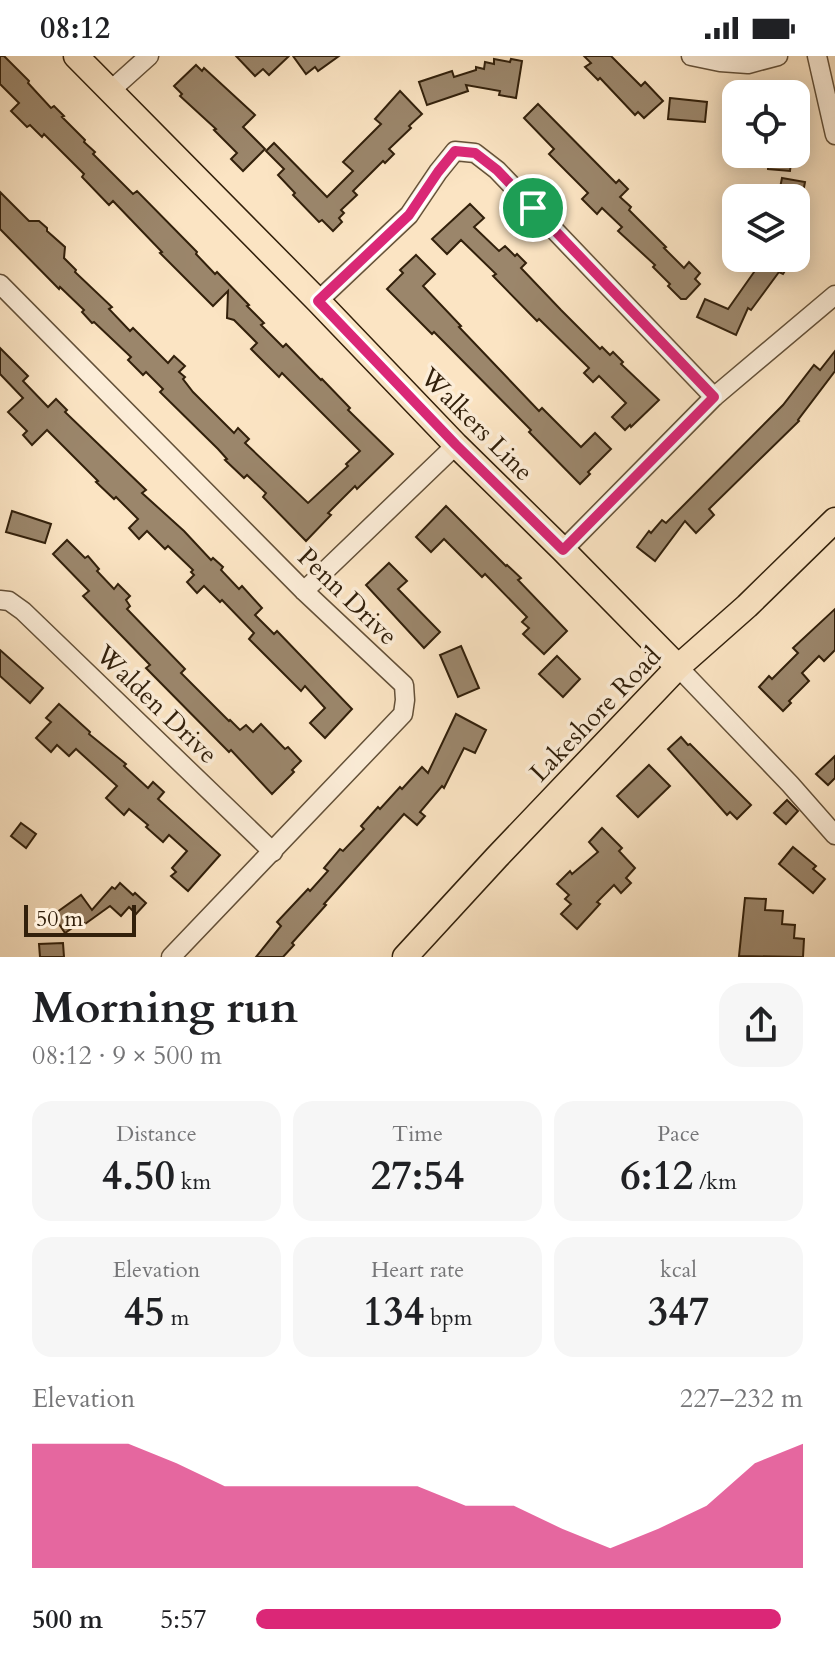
<!DOCTYPE html>
<html lang="en">
<head>
<meta charset="utf-8">
<style>
  body { margin:0; font-family:Cardo,serif; background:#f6f6f6; color:#202124; height:100vh; display:flex; flex-direction:column; font-size:30px; white-space:nowrap }
  * { box-sizing:border-box; margin:0 }
  p { font-size:26px; color:#757577 }
  .icon { flex:none; width:44px; height:44px; fill:none; stroke:currentColor; stroke-width:2; stroke-linecap:round; stroke-linejoin:round }
  .map { position:relative; height:901px; overflow:hidden }
  .sheet { display:flex; flex-direction:column; background:#fff; flex:1 }
  .sheet>* { flex:none }
  .tools { position:absolute; left:722px; top:24px; display:grid; gap:16px }
  .tools a { display:grid; place-items:center; width:88px; height:88px; border-radius:16px; background:#fff; box-shadow:0 4px 20px #0003; font-size:40px }
  .scale { position:absolute; left:24px; bottom:20px; width:112px; box-sizing:border-box; padding-left:8px; border:4px solid #32200b; border-top:0; font-size:22px; line-height:28px; white-space:nowrap; color:#32200b; -webkit-text-stroke:6px #fcedd8; paint-order:stroke }
  .pin { position:absolute; display:grid; place-items:center; width:68px; height:68px; color:#fff; margin:-34px; border:4px solid #fff; border-radius:50%; box-shadow:0 2px 8px #0007 }
  .round { display:grid; place-items:center; flex:none; width:84px; height:84px; border-radius:24px; background:#f6f6f6 }
  .summary { display:flex; align-items:center; justify-content:space-between; height:136px; padding:0 32px }
  h1 { font-size:44px; font-weight:600; line-height:60px }
  .stats { display:grid; grid-template-columns:repeat(3,1fr); gap:12px; height:136px; padding:8px 32px }
  .stats div { display:grid; align-content:center; border-radius:20px; background:#f6f6f6; text-align:center }
  .stats b { font-size:40px; font-weight:600 }
  .stats small { font-size:22px; font-weight:400 }
  .stats p { font-size:22px }
  .chart { height:224px; padding:16px 32px }
  .chart p { display:flex; justify-content:space-between }
  .chart svg { width:100%; height:144px; margin-top:8px; fill:#db2777; opacity:.7 }
  ul { padding:0 32px; list-style:none; font-size:26px }
  li { display:grid; grid-template-columns:128px 96px 1fr; align-items:center; height:60px }
  li i { height:20px; border-radius:10px; background:#db2777 }
  .status { display:flex; justify-content:space-between; align-items:center; height:56px; padding:0 40px; background:#fff; direction:ltr }
  .status svg { height:22px; fill:currentColor }
  .map>svg:first-child { display:block }
</style>
</head>
<body>
<div class="status"><b>08:12</b><svg viewBox="0 0 49 12"><path d="M0 12V9h3v3zM5 12V6h3v6zM10 12V3h3v9zM15 12V0h3v12zM26 1h20v11H26zM47 4h2v5h-2z"/></svg></div>
<div class="map">
<svg width="835" height="901" viewBox="0 0 835 901">
  <rect width="100%" height="100%" fill="#fbe4c3"/>
  <filter id="stains"><feTurbulence type="fractalNoise" baseFrequency=".0025" numOctaves="4"/><feColorMatrix values="0 0 0 0 .2 0 0 0 0 .09 0 0 0 0 .02 0 0 0 .5 -.17"/></filter>
  <radialGradient id="worn" r=".72"><stop offset=".6" stop-color="#630" stop-opacity="0"/><stop offset="1" stop-color="#630" stop-opacity=".3"/></radialGradient>
  <!-- building -->
  <g fill="#9b866b" stroke="#32200b" stroke-width="2">
    <path d="M0 0H4L29 25 28 27 51 52 54 50 64 60 62 61 85 84 84 86 95 96 93 98 133 138 137 135 197 196 196 198 215 218 217 216 249 249 247 250 264 267 261 269 283 291 286 288 321 324 322 323 350 352 348 354 393 398 357 433 355 430 328 457 331 459 306 485 263 441 266 437 247 419 244 422 225 404 227 403 218 393 160 336 163 333 146 316 143 319 128 304 131 301 94 266 92 267 82 256 84 254 60 231 59 233 0 173V136L29 165H39L47 172V175L65 191 64 202 76 214 75 216 112 251 109 253 130 275 133 272 168 307 174 300 185 310 179 316 185 321 183 323 193 336 234 377 238 372 249 383 245 387 308 447 348 410 346 408 360 395 282 317 279 321 251 293 257 287 234 264 227 262 228 235 213 250 160 197 162 196 113 145 109 149 82 121 84 118 44 78 42 81 30 69 27 71 11 55 19 47 0 28Z"/>
    <path d="M236 0H289L269 19 263 13 255 20Z"/>
    <path d="M293 0H339L318 15 315 11 306 18Z"/>
    <path d="M584 0H611L641 30 645 26 663 45 644 62 638 56 635 59 600 22 598 24 585 11 591 7Z"/>
    <path d="M494 3 510 6 511 3 522 5 516 42 499 39 500 35 466 29 468 35 427 49 419 26 452 15 454 21 476 14V11L484 13 485 6 494 8Z"/>
    <path d="M196 9 202 15 204 12 255 59 243 71 265 93 243 115 231 103 237 97 214 74 216 73 180 40 182 38 174 30Z"/>
    <path d="M400 35 422 58 409 70 411 72 389 93 394 98 385 107 383 105 353 135 357 139 341 154 344 157 339 162 342 166 333 175 322 164 319 166 293 139 295 137 278 119 284 113 266 95 274 87 327 141 353 115 343 106 381 68 375 63Z"/>
    <path d="M670 42 707 46 705 66 668 63Z"/>
    <path d="M538 48 616 127 619 124 628 133 620 141 631 151 629 154 666 191 664 192 684 212 689 206 700 217 695 223 700 228 686 243H681L668 230 670 228 653 211 655 209 618 175 622 171 602 152 597 158 582 143 588 137 549 98 554 93 524 62Z"/>
    <path d="M757 98H792L790 115 768 113V110L756 109Z"/>
    <path d="M782 122 805 126 802 142H778Z"/>
    <path d="M470 148 484 162 474 171 499 195 505 190 515 200 517 198 526 207 521 212 561 254 600 293 602 291 610 299 613 296 623 306 621 308 659 344 631 371 630 369 625 374 612 361 626 347 599 320 593 326 584 317 589 312 539 263 537 265 493 220 496 218 461 184 447 198 432 183Z"/>
    <path d="M416 199 435 218 423 230 461 270 459 271 539 355 542 352 581 391 595 377 611 393 588 416 590 418 580 428 529 376 531 374 444 286 434 276 432 278 387 233 403 217 400 214Z"/>
    <path d="M768 202H793L783 218 779 216 751 254 748 252 736 279 697 261 705 243 728 253 759 209 762 211Z"/>
    <path d="M0 292 28 320 23 325 48 351 56 343 67 354 65 356 146 434 142 437 184 475 211 504 213 502 223 511 221 514 239 533 242 530 262 552 255 559 274 578 277 575 352 653 325 682 310 667 325 652 305 630 301 635 249 583 254 577 222 544 220 546 204 530 197 537 187 526 194 519 191 516 193 514 168 490 165 493 147 475 139 483 129 472 138 463 116 441 114 443 96 426 98 425 47 374 32 389 23 379 27 375 8 356 23 342 0 318Z"/>
    <path d="M835 295V315L798 364 799 365 709 453 714 459 696 477 685 465 655 505 637 491 649 475 651 477 662 464 666 467 783 349 814 309 820 314Z"/>
    <path d="M446 450 506 510 507 509 521 522 518 524 567 575 544 598 523 578 529 572 522 566 527 561 485 518 482 521 444 483 431 496 416 481Z"/>
    <path d="M12 455 51 468 45 487 6 476Z"/>
    <path d="M67 484 85 502 88 500 99 513 97 515 114 533 118 528 130 540 126 544 130 550 127 553 185 613 181 617 229 665 230 664 240 674 246 669 253 676 261 668 285 693 288 691 301 705 292 714 294 716 272 738 231 694 229 696 146 612 150 609 83 540 89 535 53 498Z"/>
    <path d="M389 507 407 525 398 533 440 576 424 592 366 529Z"/>
    <path d="M835 553V594L824 605 819 600 802 617 809 625 789 645 791 647 783 655 759 631 769 620 772 623 798 597 793 592Z"/>
    <path d="M461 590 479 632 458 641 440 599Z"/>
    <path d="M0 594 43 632 30 647 0 620Z"/>
    <path d="M557 600 580 623 563 641 539 618Z"/>
    <path d="M59 648 90 676 89 678 126 708 124 710 148 732 153 726 164 736 158 743 220 799 188 835 171 820 176 816 172 812 187 795 169 779 163 786 146 771 148 769 129 753 124 759 106 742 117 730 76 693 69 700 57 689 51 696 36 682 51 666 46 662Z"/>
    <path d="M456 658 486 674 475 697 464 692 444 732 442 730 420 756 425 760 417 769 404 758 324 848 326 849 292 887 294 889 283 901H256L281 870 277 866 308 833 310 835 328 815 324 812 340 793 343 795 364 773 361 770 378 751 380 753 400 731 402 733 422 711 428 717Z"/>
    <path d="M681 681 688 689 690 688 751 749 737 763 730 756 727 759 668 693Z"/>
    <path d="M835 700V722L828 729 816 718Z"/>
    <path d="M649 709 670 730 638 761 617 740Z"/>
    <path d="M787 744 798 755 786 768 774 757Z"/>
    <path d="M21 767 36 778 26 792 11 780Z"/>
    <path d="M602 772 622 792 619 795 635 812 626 822 631 827 621 837 614 829 597 846 600 848 577 873 561 858 571 848 565 843 569 839 557 828 570 815 572 818 598 796 589 786Z"/>
    <path d="M793 791 816 810 813 813 825 823 813 837 779 808Z"/>
    <path d="M120 827 133 839 135 837 146 847 136 858 129 851 121 860 110 850 85 868 82 865 65 877 53 859 81 839 92 854 112 831 115 833Z"/>
    <path d="M745 842 766 843 765 854 783 855 782 868 795 869 794 882 804 883 803 901 739 900Z"/>
    <path d="M63 887 64 901H40L39 888Z"/>
  </g>
  <g fill="none" stroke-linecap="round" stroke-linejoin="round">
    <defs>
      <g id="minor">
        <path d="M691 0 720 6 748 8 778 0"/>
        <path d="M817 0 835 79"/>
        <path d="M110 35 149 0"/>
        <path d="M0 228 304 535 404 629 405 644 403 658 171 901"/>
        <path d="M318 245 409 159 438 116 455 95 475 97 497 114 714 341"/>
        <path d="M563 494 714 341 835 239"/>
        <path d="M304 535 456 389"/>
        <path d="M0 544 9 545 23 555 273 796"/>
        <path d="M678 611 790 728 835 779"/>
      </g>
      <g id="major">
        <path d="M76 0 318 245 456 389 563 494 678 611"/>
        <path d="M405 901 497 801 678 611 747 550 835 464"/>
      </g>
    </defs>
    <!-- minor casing -->
    <use href="#minor" stroke="#645139" stroke-width="21"/>
    <!-- major casing -->
    <use href="#major" stroke="#32200b" stroke-width="27"/>
    <!-- minor -->
    <use href="#minor" stroke="#fcedd8" stroke-width="18"/>
    <!-- major -->
    <use href="#major" stroke="#fbe4c3" stroke-width="24"/>
  </g>
  <g fill="none" stroke-linecap="round" stroke-linejoin="round">
    <defs>
      <path id="route" d="M455 95 475 97 497 114 714 341 563 494 456 389 318 245 409 159 438 116Z"/>
    </defs>
    <!-- route casing -->
    <use href="#route" stroke="#fff" stroke-width="16"/>
    <!-- route -->
    <use href="#route" stroke="#db2777" stroke-width="10"/>
  </g>
  <g text-anchor="middle" stroke-width="7" stroke-linejoin="round" paint-order="stroke">
    <!-- street labels -->
    <g font-size="26" fill="#32200b" stroke="#fcedd8">
      <text transform="translate(477 368) rotate(45)" y="9">Walkers Line</text>
      <text transform="translate(348 540) rotate(44)" y="9">Penn Drive</text>
      <text transform="translate(157 648) rotate(44)" y="9">Walden Drive</text>
      <text transform="translate(595 658) rotate(-46)" y="9">Lakeshore Road</text>
    </g>
  </g>
  <rect width="100%" height="100%" filter="url(#stains)"/>
  <rect width="100%" height="100%" fill="url(#worn)"/>
</svg>
<div class="tools">
<a><svg class="icon" aria-label="locate" viewBox="0 0 24 24"><circle cx="12" cy="12" r="6"/><path d="M12 2v4M12 18v4M2 12h4M18 12h4"/></svg></a>
<a><svg class="icon" aria-label="layers" viewBox="0 0 24 24"><path d="M12 4l9 5-9 5-9-5zM3 14l9 5 9-5"/></svg></a>
</div>
<div class="scale">50 m</div>
<div class="pin" style="left:533px;top:152px;background:#1e9e55"><svg class="icon" aria-label="arrive" viewBox="0 0 24 24"><path d="M6 21V4h12l-3 4 3 4H6"/></svg></div>
</div>
<section class="sheet">
<div class="summary"><div><h1>Morning run</h1><p>08:12 · 9 × 500 m</p></div><a class="round"><svg class="icon" aria-label="share" viewBox="0 0 24 24"><path d="M12 15V3M7 8l5-5 5 5M5 13v7h14v-7"/></svg></a></div>
<div class="stats">
<div><p>Distance</p><b>4.50<small> km</small></b></div>
<div><p>Time</p><b>27:54</b></div>
<div><p>Pace</p><b>6:12<small> /km</small></b></div>
</div>
<div class="stats">
<div><p>Elevation</p><b>45<small> m</small></b></div>
<div><p>Heart rate</p><b>134<small> bpm</small></b></div>
<div><p>kcal</p><b>347</b></div>
</div>
<div class="chart"><p><span>Elevation</span>227–232 m</p>
<svg viewBox="0 0 160 44" preserveAspectRatio="none"><path d="M0 44V6L10 6L20 6L30 12L40 19L50 19L60 19L70 19L80 19L90 25L100 25L110 32L120 38L130 32L140 25L150 12L160 6V44z"/></svg>
</div>
<ul>
<li><b>500 m</b>5:57<i style="width:96%"></i></li>
</ul>
</section>
</body>
</html>
